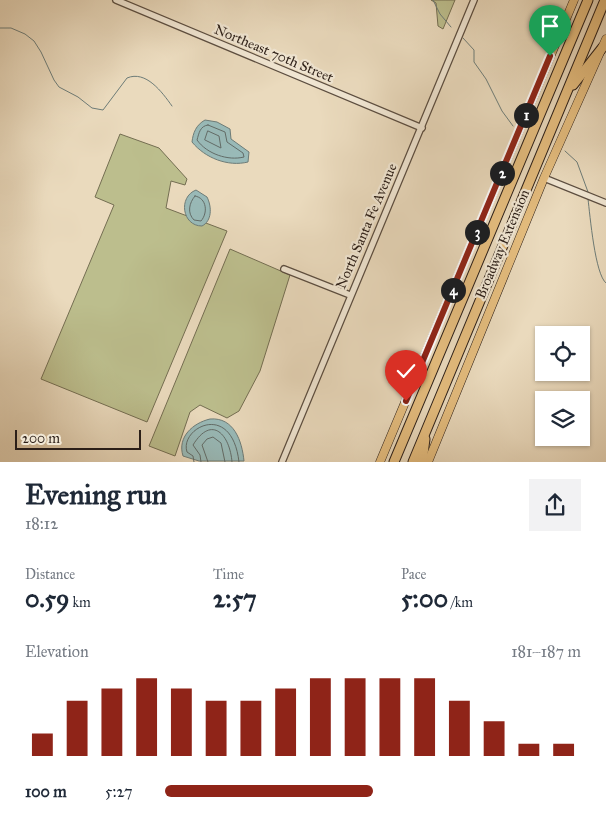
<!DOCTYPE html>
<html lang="en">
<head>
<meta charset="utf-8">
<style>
  body { margin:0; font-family:"IM FELL Great Primer",serif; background:#f2f2f3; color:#1f2937; height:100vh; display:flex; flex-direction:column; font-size:19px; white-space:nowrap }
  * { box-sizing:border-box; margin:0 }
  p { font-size:16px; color:#747a83 }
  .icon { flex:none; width:28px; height:28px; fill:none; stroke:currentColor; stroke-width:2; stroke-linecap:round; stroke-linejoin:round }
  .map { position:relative; height:462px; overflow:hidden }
  .drawer { display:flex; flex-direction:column; background:#fff; flex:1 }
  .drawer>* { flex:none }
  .fabs { position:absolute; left:535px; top:326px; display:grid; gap:10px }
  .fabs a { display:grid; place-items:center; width:55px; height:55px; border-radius:0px; background:#fff; box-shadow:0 1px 4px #0004; font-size:25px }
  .scale { position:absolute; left:15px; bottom:12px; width:126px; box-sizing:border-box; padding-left:5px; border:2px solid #2c1f18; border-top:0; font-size:14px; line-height:18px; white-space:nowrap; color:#2c1f18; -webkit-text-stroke:4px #f1e7d4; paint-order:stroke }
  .pin { position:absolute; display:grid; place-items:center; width:42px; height:42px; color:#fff; margin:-51px -21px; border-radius:50% 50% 50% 0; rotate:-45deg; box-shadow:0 0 5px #0007 }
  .pin .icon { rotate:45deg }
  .km { position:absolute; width:25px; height:25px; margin:-12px; border-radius:50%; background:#222; color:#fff; font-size:14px; line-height:25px; text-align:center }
  .round { display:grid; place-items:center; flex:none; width:52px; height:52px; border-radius:0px; background:#f2f2f3 }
  .head { display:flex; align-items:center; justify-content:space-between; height:85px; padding:0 25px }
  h1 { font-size:28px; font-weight:800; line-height:38px }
  .figures { display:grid; grid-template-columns:repeat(3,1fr); gap:8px; height:85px; padding:5px 25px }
  .figures div { display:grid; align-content:center }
  .figures b { font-size:25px; font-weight:800 }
  .figures small { font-size:14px; font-weight:400 }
  .figures p { font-size:14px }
  .chart { height:140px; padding:10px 25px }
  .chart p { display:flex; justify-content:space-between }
  .chart svg { width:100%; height:90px; margin-top:5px; stroke:#8f2418; stroke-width:6 }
  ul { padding:0 25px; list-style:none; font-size:16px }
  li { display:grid; grid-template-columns:80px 60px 1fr; align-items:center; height:38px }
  li i { height:12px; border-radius:6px; background:#8f2418 }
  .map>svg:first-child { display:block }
</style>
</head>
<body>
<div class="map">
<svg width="606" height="462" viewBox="0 0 606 462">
  <rect width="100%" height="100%" fill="#eadabd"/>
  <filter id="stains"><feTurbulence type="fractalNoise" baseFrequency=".004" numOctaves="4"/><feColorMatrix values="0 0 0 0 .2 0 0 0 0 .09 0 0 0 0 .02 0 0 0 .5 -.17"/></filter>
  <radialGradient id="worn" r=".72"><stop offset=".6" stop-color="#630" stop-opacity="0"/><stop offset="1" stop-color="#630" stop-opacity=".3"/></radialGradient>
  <!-- green -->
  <g fill="#bcbe8d" stroke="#746e52">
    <path d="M431 0H455L443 29 438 26 436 3Z"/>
    <path d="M120 134 159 148 187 179 185 185 171 181 166 208 227 231 147 422 41 379 114 205 95 197Z"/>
    <path d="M230 249 290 275 260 371 239 411 227 418 200 405 190 412 175 456 149 446Z"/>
  </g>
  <!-- water -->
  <g fill="#99bab8" stroke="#6d7c78">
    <path d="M205 120 217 122 230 129 231 139 249 152 248 162C228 167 205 158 192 142 193 133 196 125 205 120Z"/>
    <path d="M196 190 207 197C212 207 212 221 202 226 182 226 178 197 196 190Z"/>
    <path d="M210 419C234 417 242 441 244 461H199L183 456C177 437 193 423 210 419Z"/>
  </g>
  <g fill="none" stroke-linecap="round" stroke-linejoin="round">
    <!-- shore -->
    <g stroke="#626c68" stroke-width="1">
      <path d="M208 125 225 132 227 142 243 153 244 157C228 161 207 154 197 140 199 133 200 126 208 125Z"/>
      <path d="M208 131 219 136 221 148 205 140Z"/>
      <path d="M195 196C207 198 208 213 201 221L194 220C187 213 189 203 195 196Z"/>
      <path d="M194 462 193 456 187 452C179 428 232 400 239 462"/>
      <path d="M201 462 200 455 193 445C212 414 230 435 232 462"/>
      <path d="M208 462 202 445 207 439 213 437 221 443 225 462"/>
    </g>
    <!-- stream -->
    <g stroke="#6d7c78" stroke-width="1">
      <path d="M433 0 440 14 451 27"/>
      <path d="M0 28H11L25 34 34 41 41 52 54 80 59 87 78 97 92 108 103 110 127 78C146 70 162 92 172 106"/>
      <path d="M463 38 474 50V62L486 79 502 111 513 126"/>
      <path d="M565 151 577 162 588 192"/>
      <path d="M588 199C590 215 595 275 606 283"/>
    </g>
    <defs>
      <g id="minor">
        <path d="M116 0 422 128"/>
        <path d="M544 178 606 203"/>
        <path d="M284 269 350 295"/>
        <path d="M282 462 474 0"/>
      </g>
      <g id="major">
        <path d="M380 462 574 0"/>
        <path d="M428 462 544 178 606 39"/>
      </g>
      <g id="highway">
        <path d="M573 85 603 47"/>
        <path d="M394 462 588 0"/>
        <path d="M413 462 605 0"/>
        <path d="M422 462 425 439"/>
      </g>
    </defs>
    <!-- minor casing -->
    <use href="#minor" stroke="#5c4e41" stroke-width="8"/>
    <!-- major casing -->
    <use href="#major" stroke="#2c1f18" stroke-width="9"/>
    <!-- highway casing -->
    <use href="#highway" stroke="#2c1f18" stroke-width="11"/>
    <!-- minor -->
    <use href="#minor" stroke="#f1e7d4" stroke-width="5.5"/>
    <!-- major -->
    <use href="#major" stroke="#e5bd7e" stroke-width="8"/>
    <!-- highway -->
    <use href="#highway" stroke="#e5bd7e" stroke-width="9"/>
  </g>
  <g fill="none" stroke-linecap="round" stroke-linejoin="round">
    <defs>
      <path id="route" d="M406 401 550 56"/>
    </defs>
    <!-- route casing -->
    <use href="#route" stroke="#fff" stroke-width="10"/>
    <!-- route -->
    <use href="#route" stroke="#8f2418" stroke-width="6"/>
  </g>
  <g text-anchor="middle" stroke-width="4.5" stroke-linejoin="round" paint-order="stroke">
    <!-- street labels -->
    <g font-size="14" fill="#2c1f18" stroke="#f1e7d4">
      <text transform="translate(274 53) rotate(23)" y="5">Northeast 70th Street</text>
      <text transform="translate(366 226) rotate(-67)" y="5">North Santa Fe Avenue</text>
      <text transform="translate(502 244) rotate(-67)" y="5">Broadway Extension</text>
    </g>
  </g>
  <rect width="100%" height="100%" filter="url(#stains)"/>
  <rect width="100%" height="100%" fill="url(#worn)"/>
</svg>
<div class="fabs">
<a><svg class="icon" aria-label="locate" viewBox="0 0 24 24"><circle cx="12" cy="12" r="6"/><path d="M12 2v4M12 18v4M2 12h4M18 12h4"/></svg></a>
<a><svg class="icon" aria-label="layers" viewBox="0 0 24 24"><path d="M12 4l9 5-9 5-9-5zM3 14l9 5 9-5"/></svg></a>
</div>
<div class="scale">200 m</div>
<div class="pin" style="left:550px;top:56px;background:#1e9e55"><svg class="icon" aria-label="arrive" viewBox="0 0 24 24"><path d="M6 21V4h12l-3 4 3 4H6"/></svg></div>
<div class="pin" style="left:406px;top:401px;background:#d93025"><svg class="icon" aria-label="check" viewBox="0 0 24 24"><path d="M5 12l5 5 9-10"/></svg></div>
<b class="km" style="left:526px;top:115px">1</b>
<b class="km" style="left:502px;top:173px">2</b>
<b class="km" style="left:477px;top:232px">3</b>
<b class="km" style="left:453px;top:290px">4</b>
</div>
<section class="drawer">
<div class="head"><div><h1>Evening run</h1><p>18:12</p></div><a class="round"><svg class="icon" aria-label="share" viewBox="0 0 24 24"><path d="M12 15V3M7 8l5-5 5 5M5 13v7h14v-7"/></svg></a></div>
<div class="figures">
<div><p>Distance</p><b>0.59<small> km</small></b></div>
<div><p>Time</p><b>2:57</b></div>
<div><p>Pace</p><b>5:00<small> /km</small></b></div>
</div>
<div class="chart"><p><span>Elevation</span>181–187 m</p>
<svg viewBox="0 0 160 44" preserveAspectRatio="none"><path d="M5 44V33M15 44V17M25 44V11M35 44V6M45 44V11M55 44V17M65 44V17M75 44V11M85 44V6M95 44V6M105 44V6M115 44V6M125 44V17M135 44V27M145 44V38M155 44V38"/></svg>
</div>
<ul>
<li><b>100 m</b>5:27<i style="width:50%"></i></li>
</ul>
</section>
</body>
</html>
